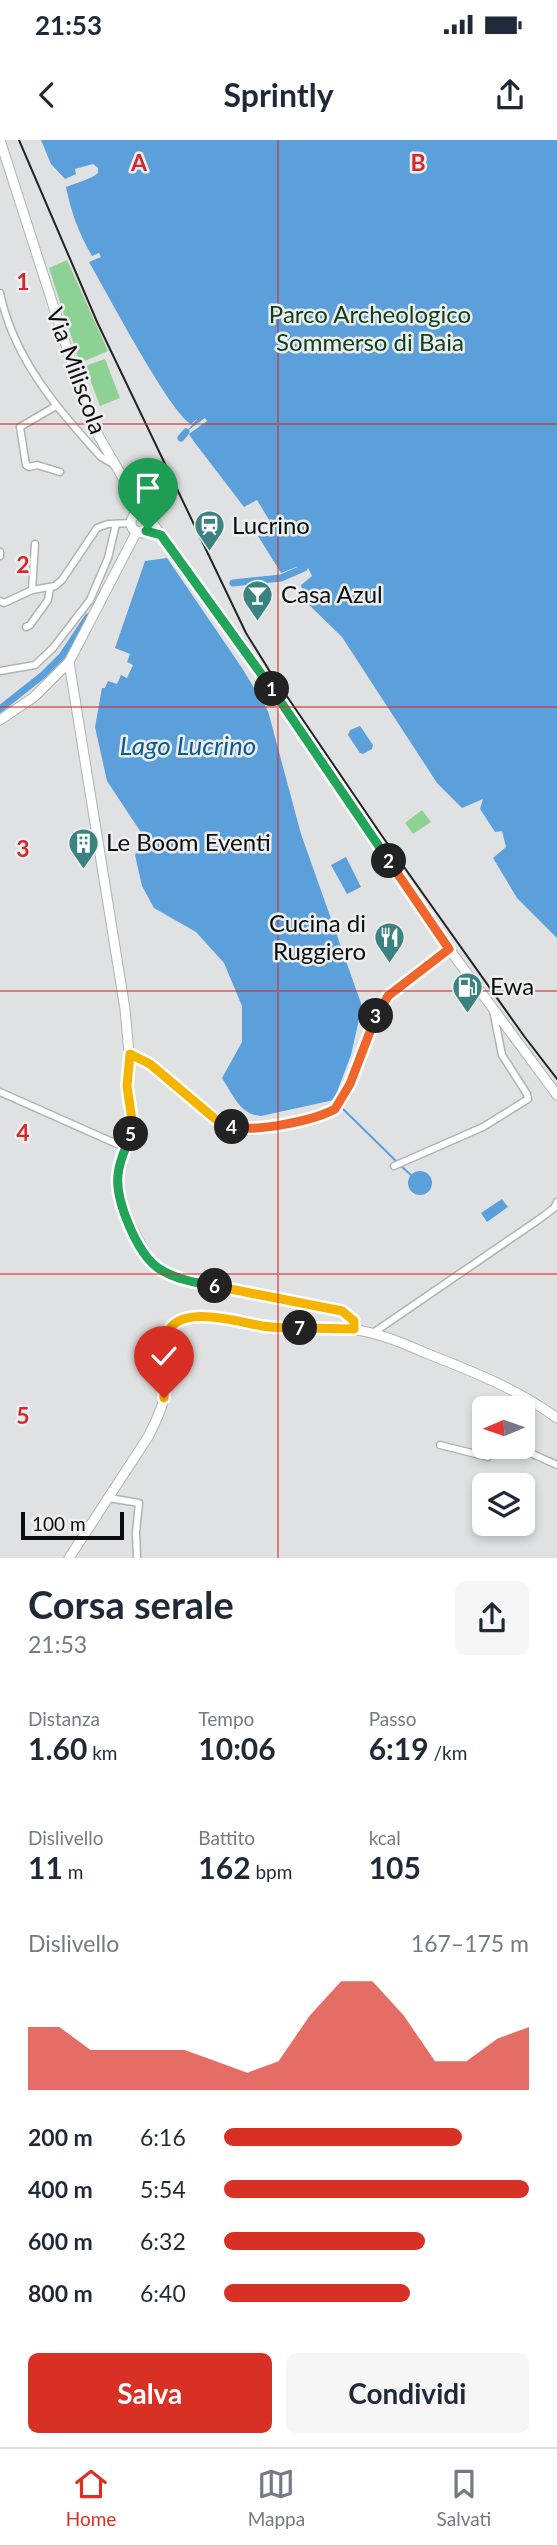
<!DOCTYPE html>
<html lang="it">
<head>
<meta charset="utf-8">
<style>
  body { margin:0; font-family:Lato,sans-serif; background:#f6f6f7; color:#1f2937; height:100vh; display:flex; flex-direction:column; font-size:26px; white-space:nowrap }
  * { box-sizing:border-box; margin:0 }
  p { font-size:23px; color:#747a83 }
  .icon { flex:none; width:38px; height:38px; fill:none; stroke:currentColor; stroke-width:2; stroke-linecap:round; stroke-linejoin:round }
  .map { position:relative; height:1418px; overflow:hidden }
  .details { display:flex; flex-direction:column; background:#fff; flex:1 }
  .details>* { flex:none }
  .needle { width:46px; rotate:268deg }
  .buttons { position:absolute; left:472px; top:1256px; display:grid; gap:14px }
  .buttons a { display:grid; place-items:center; width:63px; height:63px; border-radius:10px; background:#fff; box-shadow:0 4px 10px #0003; font-size:35px }
  .scale { position:absolute; left:21px; bottom:18px; width:103px; box-sizing:border-box; padding-left:7px; border:4px solid #0c0c0c; border-top:0; font-size:19px; line-height:24px; white-space:nowrap; color:#0c0c0c; -webkit-text-stroke:5px #edeeef; paint-order:stroke }
  .pin { position:absolute; display:grid; place-items:center; width:60px; height:60px; color:#fff; margin:-72px -30px; border-radius:50% 50% 50% 0; rotate:-45deg; box-shadow:0 0 7px #0007 }
  .pin .icon { rotate:45deg }
  .km { position:absolute; width:35px; height:35px; margin:-18px; border-radius:50%; background:#222; color:#fff; font-size:19px; line-height:35px; text-align:center }
  .round { display:grid; place-items:center; flex:none; width:74px; height:74px; border-radius:10px; background:#f6f6f7 }
  .headline { display:flex; align-items:center; justify-content:space-between; height:119px; padding:0 28px }
  h1 { font-size:38px; font-weight:700; line-height:52px }
  .stats { display:grid; grid-template-columns:repeat(3,1fr); gap:10px; height:119px; padding:7px 28px }
  .stats div { display:grid; align-content:center }
  .stats b { font-size:30px; font-weight:700 }
  .stats small { font-size:19px; font-weight:400 }
  .stats p { font-size:19px }
  .chart { height:196px; padding:14px 28px }
  .chart p { display:flex; justify-content:space-between }
  .chart svg { width:100%; height:126px; margin-top:7px; fill:#d93025; opacity:.7 }
  .cta { display:flex; gap:14px; margin-top:auto; padding:14px 28px }
  .cta a { flex:1; height:80px; border-radius:10px; background:#d93025; color:#fff; font-size:28px; font-weight:700; line-height:80px; text-align:center }
  .cta a+a { background:#f6f6f7; color:#1f2937 }
  ul { padding:0 28px; list-style:none; font-size:23px }
  li { display:grid; grid-template-columns:112px 84px 1fr; align-items:center; height:52px }
  li i { height:18px; border-radius:9px; background:#d93025 }
  .status { display:flex; justify-content:space-between; align-items:center; height:49px; padding:0 35px; background:#fff; direction:ltr }
  .status svg { height:19px; fill:currentColor }
  header { display:flex; justify-content:space-between; align-items:center; height:91px; padding:0 28px; background:#fff; font-size:32px; font-weight:700 }
  .tab-bar { display:flex; justify-content:space-around; align-items:center; height:98px; border-top:2px solid #e0e1e3; background:#fff; font-size:19px; color:#747a83 }
  .tab-bar a { display:grid; justify-items:center; gap:4px }
  .tab-bar .on { color:#d93025 }
  .map>svg:first-child { display:block }
</style>
</head>
<body>
<div class="status"><b>21:53</b><svg viewBox="0 0 49 12"><path d="M0 12V9h3v3zM5 12V6h3v6zM10 12V3h3v9zM15 12V0h3v12zM26 1h20v11H26zM47 4h2v5h-2z"/></svg></div>
<header><svg class="icon" aria-label="back" viewBox="0 0 24 24"><path d="M15 5l-7 7 7 7"/></svg>Sprintly<svg class="icon" aria-label="share" viewBox="0 0 24 24"><path d="M12 15V3M7 8l5-5 5 5M5 13v7h14v-7"/></svg></header>
<div class="map">
<svg width="557" height="1418" viewBox="0 0 557 1418">
  <rect width="100%" height="100%" fill="#e0e1e2"/>
  <!-- green -->
  <g fill="#8ed194">
    <path d="M67 120 108 211 80 223 49 128Z"/>
    <path d="M105 219 120 258 100 266 85 226Z"/>
    <path d="M422 670 431 682 413 694 405 683Z"/>
  </g>
  <!-- water -->
  <g fill="#5ba0da">
    <path d="M41 0H557V798L517 758 493 718 506 707 502 691 495 692 480 669 483 659 462 668 437 643 342 497 305 461 301 445 312 436 308 428 296 427 281 433 258 396 274 388 257 360 244 367 192 299 189 294 207 281 205 278 186 292 198 278 191 284C170 273 106 151 89 122L101 117 99 113 92 116C79 94 71 72 66 47 76 43 91 39 98 33V28L93 24 75 29 76 34 65 39 51 24Z"/>
    <path d="M167 418 242 528 268 571 301 694 362 866 351 915 334 960 261 976C240 975 232 953 222 938L242 902V866L224 823 196 792 154 768 142 746 135 715 144 697 107 641 95 587 102 548H105L108 541 117 544 121 535 127 538 133 525 127 522 130 514 115 508 145 421Z"/>
    <path d="M360 586 373 605 372 609 363 614 360 613 348 595 350 590Z"/>
    <path d="M346 717 361 747 347 754 331 725Z"/>
    <circle cx="420" cy="1043" r="12"/>
    <path d="M502 1059 508 1067 487 1082 481 1073Z"/>
  </g>
  <g fill="none" stroke-linecap="round" stroke-linejoin="round">
    <!-- stream -->
    <g stroke="#5ba0da" stroke-width="2">
      <path d="M341 967 397 1022"/>
      <path d="M401 1026 411 1035"/>
    </g>
    <!-- canal -->
    <g stroke="#5ba0da" stroke-width="7">
      <path d="M181 298 186 292"/>
      <path d="M233 443 281 438 304 428"/>
      <path d="M0 569 43 535 62 516 88 477"/>
    </g>
    <defs>
      <g id="street">
        <path d="M0 153C14 220 58 269 101 317L115 325"/>
        <path d="M56 266 20 287 26 325 29 327 37 325 60 332"/>
        <path d="M0 416V412"/>
        <path d="M32 450 35 404"/>
        <path d="M0 461 4 463 32 450 55 446 62 440 97 388 108 384 132 383"/>
        <path d="M26 487 30 485 48 460 50 448"/>
        <path d="M0 531 35 525 53 508 90 460 108 418 116 384"/>
        <path d="M0 952 126 1008"/>
        <path d="M394 1026 483 987 528 959 527 954 502 915 493 870"/>
        <path d="M373 1193 541 1078 554 1068 557 1062"/>
        <path d="M440 1305 488 1317 496 1307"/>
        <path d="M517 1307 557 1325"/>
        <path d="M109 1358 139 1363 136 1392 137 1418"/>
      </g>
      <g id="secondary">
        <path d="M0 0 82 255 98 295 134 357 136 363 134 376"/>
        <path d="M138 356 146 374"/>
        <circle cx="141" cy="383" r="10"/>
        <path d="M151 381 243 506 449 809 557 955"/>
        <path d="M69 522 125 869 129 913 127 946 131 992 119 1027 118 1050 126 1076 149 1120 169 1134 188 1140 342 1171 354 1181V1189"/>
        <path d="M0 580 34 557 69 522 137 391"/>
        <path d="M129 913 150 924 214 978 229 986 251 990 267 988 329 972 341 962 350 944 378 870 388 856 449 809"/>
        <path d="M69 1418 148 1297C154 1285 161 1272 164 1258 167 1238 159 1199 173 1185 192 1166 242 1184 266 1186 296 1190 327 1186 357 1190 382 1194 405 1204 428 1214 474 1232 517 1249 557 1278"/>
      </g>
    </defs>
    <!-- street casing -->
    <use href="#street" stroke="#b1b2b3" stroke-width="9"/>
    <!-- secondary casing -->
    <use href="#secondary" stroke="#b1b2b3" stroke-width="11"/>
    <!-- street -->
    <use href="#street" stroke="#fff" stroke-width="6"/>
    <!-- secondary -->
    <use href="#secondary" stroke="#fff" stroke-width="9"/>
    <!-- rail -->
    <path stroke="#232323" stroke-width="2" d="M19 0 98 184 246 493 269 530 382 696 524 896 557 939"/>
  </g>
  <g fill="none" stroke-linecap="round" stroke-linejoin="round">
    <defs>
      <path id="split-1" d="M148 390 146 391 161 395 272 549"/>
      <path id="split-2" d="M272 549 389 721"/>
      <path id="split-3" d="M376 876 388 856 449 809 389 721"/>
      <path id="split-4" d="M232 987C256 992 313 981 335 969L350 944 376 876"/>
      <path id="split-5" d="M131 994 132 980 127 946 130 914 150 924 214 978 232 987"/>
      <path id="split-6" d="M131 994C126 1008 119 1020 118 1035 115 1060 137 1113 158 1128 174 1139 197 1143 215 1146"/>
      <path id="split-7" d="M215 1146 342 1171 354 1181V1189L300 1188"/>
      <path id="split-8" d="M164 1258C165 1242 162 1207 167 1194 179 1163 238 1182 262 1186 274 1188 287 1188 300 1188"/>
    </defs>
    <!-- split-1 casing -->
    <use href="#split-1" stroke="#fff" stroke-width="14"/>
    <!-- split-2 casing -->
    <use href="#split-2" stroke="#fff" stroke-width="14"/>
    <!-- split-3 casing -->
    <use href="#split-3" stroke="#fff" stroke-width="14"/>
    <!-- split-4 casing -->
    <use href="#split-4" stroke="#fff" stroke-width="14"/>
    <!-- split-5 casing -->
    <use href="#split-5" stroke="#fff" stroke-width="14"/>
    <!-- split-6 casing -->
    <use href="#split-6" stroke="#fff" stroke-width="14"/>
    <!-- split-7 casing -->
    <use href="#split-7" stroke="#fff" stroke-width="14"/>
    <!-- split-8 casing -->
    <use href="#split-8" stroke="#fff" stroke-width="14"/>
    <!-- split-1 -->
    <use href="#split-1" stroke="#22a559" stroke-width="9"/>
    <!-- split-2 -->
    <use href="#split-2" stroke="#22a559" stroke-width="9"/>
    <!-- split-3 -->
    <use href="#split-3" stroke="#f0652b" stroke-width="9"/>
    <!-- split-4 -->
    <use href="#split-4" stroke="#f0652b" stroke-width="9"/>
    <!-- split-5 -->
    <use href="#split-5" stroke="#f5b400" stroke-width="9"/>
    <!-- split-6 -->
    <use href="#split-6" stroke="#22a559" stroke-width="9"/>
    <!-- split-7 -->
    <use href="#split-7" stroke="#f5b400" stroke-width="9"/>
    <!-- split-8 -->
    <use href="#split-8" stroke="#f5b400" stroke-width="9"/>
  </g>
  <!-- grid -->
  <path fill="none" stroke="#d62828" stroke-width="2" stroke-opacity="0.55" d="M278 0V1418M0 284H557M0 567H557M0 851H557M0 1134H557"/>
  <!-- icons -->
  <defs>
    <symbol id="station-pin" viewBox="-11 -11 22 30"><path d="M0 17L-7.5 6A9.5 9.5 0 1 1 7.5 6Z" fill="#3a8381" stroke="#edeeef"/><path d="M-3-6H3Q5-6 5-4V2Q5 4 3 4L4.5 6H3L1.5 4h-3L-3 6H-4.5L-3 4Q-5 4-5 2V-4Q-5-6-3-6ZM-3.5-4v3h7v-3ZM-3.5 1v1.5H-2V1ZM2 1v1.5H3.5V1Z" fill="#fff"/></symbol>
    <symbol id="bar-pin" viewBox="-11 -11 22 30"><path d="M0 17L-7.5 6A9.5 9.5 0 1 1 7.5 6Z" fill="#3a8381" stroke="#edeeef"/><path d="M-6-5H6L.8 .8V4.5H3.5V6h-7V4.5H-.8V.8Z" fill="#fff"/></symbol>
    <symbol id="building-pin" viewBox="-11 -11 22 30"><path d="M0 17L-7.5 6A9.5 9.5 0 1 1 7.5 6Z" fill="#3a8381" stroke="#edeeef"/><path d="M-4-6H4V6H1V3H-1V6H-4ZM-2.5-4.3h1.7v1.8h-1.7ZM.8-4.3h1.7v1.8H.8ZM-2.5-1h1.7V.8h-1.7ZM.8-1h1.7V.8H.8Z" fill="#fff"/></symbol>
    <symbol id="restaurant-pin" viewBox="-11 -11 22 30"><path d="M0 17L-7.5 6A9.5 9.5 0 1 1 7.5 6Z" fill="#3a8381" stroke="#edeeef"/><path d="M-5-6h1v4h1v-4h1v4h1v-4h1v5L-1.5 .5V6h-2V.5L-5-1ZM5-6V6H3V1.5H1.5Q1.5-4 5-6Z" fill="#fff"/></symbol>
    <symbol id="fuel-pin" viewBox="-11 -11 22 30"><path d="M0 17L-7.5 6A9.5 9.5 0 1 1 7.5 6Z" fill="#3a8381" stroke="#edeeef"/><path d="M-5.5-6h7V0h2V4h1.3V-2.5L3-4.5l.8-.8L6-3V5H2.5V1h-1V6h-7ZM-4.2-4.7v3.2H.2V-4.7Z" fill="#fff"/></symbol>
  </defs>
  <g fill-rule="evenodd">
    <use href="#station-pin" x="192" y="368" width="35" height="47"/>
    <use href="#bar-pin" x="240" y="438" width="35" height="47"/>
    <use href="#building-pin" x="66" y="686" width="35" height="47"/>
    <use href="#restaurant-pin" x="372" y="780" width="35" height="47"/>
    <use href="#fuel-pin" x="450" y="830" width="35" height="47"/>
  </g>
  <g text-anchor="middle" stroke-width="5" stroke-linejoin="round" paint-order="stroke">
    <!-- park labels -->
    <g font-size="24" fill="#0f4019" stroke="#edeeef">
      <text x="370" y="183">Parco Archeologico<tspan x="370" dy="28">Sommerso di Baia</tspan></text>
    </g>
    <!-- street labels -->
    <g font-size="24" fill="#0c0c0c" stroke="#edeeef">
      <text transform="translate(76 231) rotate(70)" y="8">Via Miliscola</text>
    </g>
    <!-- poi labels -->
    <g font-size="24" fill="#0c0c0c" stroke="#edeeef" text-anchor="start">
      <text x="232" y="394">Lucrino</text>
      <text x="281" y="463">Casa Azul</text>
      <text x="106" y="711">Le Boom Eventi</text>
      <text x="366" y="792" text-anchor="end">Cucina di<tspan x="366" dy="28">Ruggiero</tspan></text>
      <text x="490" y="855">Ewa</text>
    </g>
    <!-- water labels -->
    <g font-size="26" font-style="italic" fill="#0b5b92" stroke="#edeeef">
      <text x="188" y="615">Lago Lucrino</text>
    </g>
  </g>
  <g font-size="23" text-anchor="middle" font-weight="bold" fill="#d62828" stroke="#edeeef" stroke-width="5" stroke-linejoin="round" paint-order="stroke">
    <text x="139" y="31">A</text>
    <text x="418" y="31">B</text>
    <text x="23" y="150">1</text>
    <text x="23" y="433">2</text>
    <text x="23" y="717">3</text>
    <text x="23" y="1001">4</text>
    <text x="23" y="1284">5</text>
  </g>
</svg>
<div class="buttons">
<a><svg class="needle" viewBox="-14 -14 28 28"><path d="M0-13l5 13h-10z" fill="#e53935"/><path d="M0 13l5-13h-10z" fill="#747a83"/></svg></a>
<a><svg class="icon" aria-label="layers" viewBox="0 0 24 24"><path d="M12 4l9 5-9 5-9-5zM3 14l9 5 9-5"/></svg></a>
</div>
<div class="scale">100 m</div>
<div class="pin" style="left:148px;top:390px;background:#1e9e55"><svg class="icon" aria-label="arrive" viewBox="0 0 24 24"><path d="M6 21V4h12l-3 4 3 4H6"/></svg></div>
<div class="pin" style="left:164px;top:1258px;background:#d93025"><svg class="icon" aria-label="check" viewBox="0 0 24 24"><path d="M5 12l5 5 9-10"/></svg></div>
<b class="km" style="left:272px;top:549px">1</b>
<b class="km" style="left:389px;top:721px">2</b>
<b class="km" style="left:376px;top:876px">3</b>
<b class="km" style="left:232px;top:987px">4</b>
<b class="km" style="left:131px;top:994px">5</b>
<b class="km" style="left:215px;top:1146px">6</b>
<b class="km" style="left:300px;top:1188px">7</b>
</div>
<section class="details">
<div class="headline"><div><h1>Corsa serale</h1><p>21:53</p></div><a class="round"><svg class="icon" aria-label="share" viewBox="0 0 24 24"><path d="M12 15V3M7 8l5-5 5 5M5 13v7h14v-7"/></svg></a></div>
<div class="stats">
<div><p>Distanza</p><b>1.60<small> km</small></b></div>
<div><p>Tempo</p><b>10:06</b></div>
<div><p>Passo</p><b>6:19<small> /km</small></b></div>
</div>
<div class="stats">
<div><p>Dislivello</p><b>11<small> m</small></b></div>
<div><p>Battito</p><b>162<small> bpm</small></b></div>
<div><p>kcal</p><b>105</b></div>
</div>
<div class="chart"><p><span>Dislivello</span>167–175 m</p>
<svg viewBox="0 0 160 44" preserveAspectRatio="none"><path d="M0 44V22L10 22L20 30L30 30L40 30L50 30L60 34L70 38L80 34L90 18L100 6L110 6L120 18L130 34L140 34L150 26L160 22V44z"/></svg>
</div>
<ul>
<li><b>200 m</b>6:16<i style="width:78%"></i></li>
<li><b>400 m</b>5:54<i style="width:100%"></i></li>
<li><b>600 m</b>6:32<i style="width:66%"></i></li>
<li><b>800 m</b>6:40<i style="width:61%"></i></li>
</ul>
<div class="cta"><a>Salva</a><a>Condividi</a></div>
</section>
<nav class="tab-bar">
<a class="on"><svg class="icon" aria-label="home" viewBox="0 0 24 24"><path d="M3 11l9-7 9 7M6 9v11h12V9"/></svg>Home</a>
<a><svg class="icon" aria-label="map" viewBox="0 0 24 24"><path d="M3 6l6-2 6 2 6-2v14l-6 2-6-2-6 2zM9 4v14M15 6v14"/></svg>Mappa</a>
<a><svg class="icon" aria-label="saved" viewBox="0 0 24 24"><path d="M7 4h10v16l-5-4-5 4z"/></svg>Salvati</a>
</nav>
</body>
</html>
